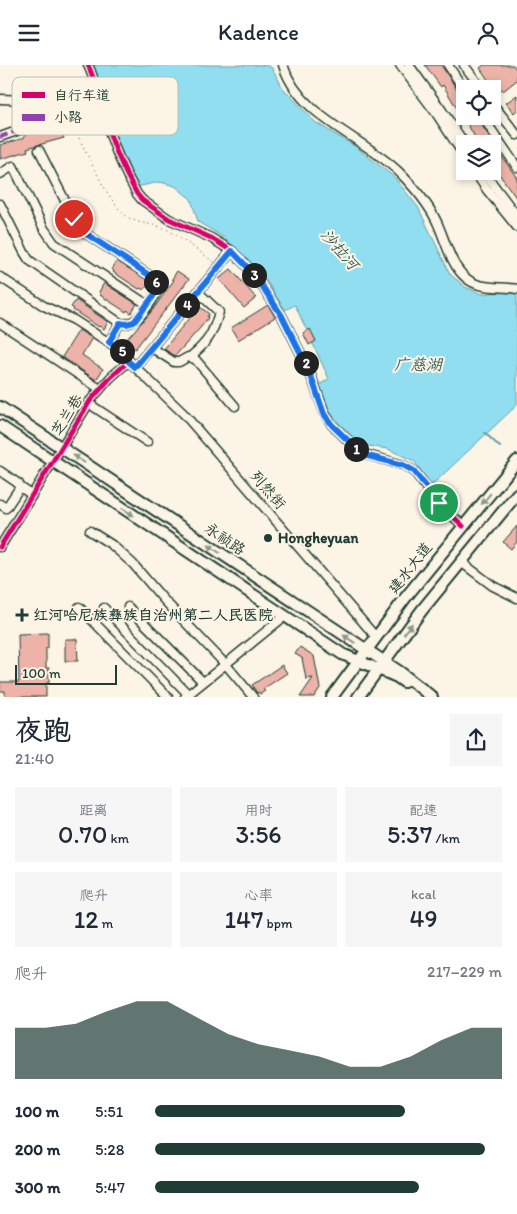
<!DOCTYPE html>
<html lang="zh">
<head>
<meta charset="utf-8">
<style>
  body { margin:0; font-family:Itim,"LXGW WenKai TC",sans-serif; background:#f6f6f7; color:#1f2937; height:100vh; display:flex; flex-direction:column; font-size:19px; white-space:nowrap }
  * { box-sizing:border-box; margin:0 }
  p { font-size:16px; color:#747a83 }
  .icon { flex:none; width:28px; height:28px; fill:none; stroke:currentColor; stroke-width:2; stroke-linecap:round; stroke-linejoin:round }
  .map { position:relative; height:632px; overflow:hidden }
  .sheet { display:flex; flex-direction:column; background:#fff; flex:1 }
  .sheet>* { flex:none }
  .tools { position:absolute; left:456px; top:15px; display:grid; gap:10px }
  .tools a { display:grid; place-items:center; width:45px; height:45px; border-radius:0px; background:#fff; box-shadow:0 2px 8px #0003; font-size:25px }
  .scale { position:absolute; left:15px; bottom:12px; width:102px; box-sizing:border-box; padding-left:5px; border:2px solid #1f3d34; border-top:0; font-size:14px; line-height:18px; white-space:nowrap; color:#1f3d34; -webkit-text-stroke:4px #fcf5e5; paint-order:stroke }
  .pin { position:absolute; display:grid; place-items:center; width:42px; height:42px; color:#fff; margin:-21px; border:2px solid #fff; border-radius:50%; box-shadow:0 1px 5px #0007 }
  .km { position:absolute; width:25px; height:25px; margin:-12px; border-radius:50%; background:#222; color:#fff; font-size:14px; line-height:25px; text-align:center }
  .round { display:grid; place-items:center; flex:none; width:52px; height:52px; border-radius:0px; background:#f6f6f7 }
  .headline { display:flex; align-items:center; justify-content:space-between; height:85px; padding:0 15px }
  h1 { font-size:28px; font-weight:600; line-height:38px }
  .figures { display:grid; grid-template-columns:repeat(3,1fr); gap:8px; height:85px; padding:5px 15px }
  .figures div { display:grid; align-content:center; border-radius:0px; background:#f6f6f7; text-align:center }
  .figures b { font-size:25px; font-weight:600 }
  .figures small { font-size:14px; font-weight:400 }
  .figures p { font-size:14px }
  .chart { height:140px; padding:10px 15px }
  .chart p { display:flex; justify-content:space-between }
  .chart svg { width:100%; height:90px; margin-top:5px; fill:#1f3d34; opacity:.7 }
  ul { padding:0 15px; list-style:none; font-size:16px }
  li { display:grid; grid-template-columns:80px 60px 1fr; align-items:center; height:38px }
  li i { height:12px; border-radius:6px; background:#1f3d34 }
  header { display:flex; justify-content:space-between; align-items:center; height:65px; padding:0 15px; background:#fff; font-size:22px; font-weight:600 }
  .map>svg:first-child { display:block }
</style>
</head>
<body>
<header><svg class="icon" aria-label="menu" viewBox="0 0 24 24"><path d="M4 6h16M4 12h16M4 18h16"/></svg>Kadence<svg class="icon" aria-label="person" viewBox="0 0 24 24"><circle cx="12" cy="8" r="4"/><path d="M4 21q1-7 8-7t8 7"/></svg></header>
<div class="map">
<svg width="517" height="632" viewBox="0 0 517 632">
  <rect width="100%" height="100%" fill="#fcf5e5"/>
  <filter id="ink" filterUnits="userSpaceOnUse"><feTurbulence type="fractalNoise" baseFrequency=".02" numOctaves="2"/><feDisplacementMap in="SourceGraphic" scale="10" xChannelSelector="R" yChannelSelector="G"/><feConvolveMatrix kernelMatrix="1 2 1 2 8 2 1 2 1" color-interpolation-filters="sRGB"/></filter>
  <g filter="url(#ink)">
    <!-- water -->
    <path fill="#91def1" stroke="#639ea5" d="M92 0H267L272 3 283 23 315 57 356 82 394 112 418 142 450 209 465 222 482 229 509 226 517 228V340L432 420 414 396 388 384 362 380 338 357 326 342 319 320 329 314 295 240 285 245 260 206 223 172 198 157 191 134 175 121 160 117 136 122C125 94 113 66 103 38 99 25 99 12 92 0Z"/>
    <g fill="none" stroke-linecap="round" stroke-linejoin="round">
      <!-- stream -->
      <path stroke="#639ea5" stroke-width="2" d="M485 368 500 382"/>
    </g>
    <!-- building -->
    <g fill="#edb3a8" stroke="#1f3d34">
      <path d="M425 0H441L460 29 464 31 465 57 443 20 441 22Z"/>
      <path d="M484 0H513L517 5V15L503 26 502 24 497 28 480 3Z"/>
      <path d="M517 30V45L514 48 506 38Z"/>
      <path d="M473 51H476L494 79H493L517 113V134L492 99V79H479L465 55Z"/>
      <path d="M56 62 61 64 64 73 27 83 28 86 0 94V80L24 73V70Z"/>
      <path d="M117 196 150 217 144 225 140 223 139 224 113 207 114 206 112 204Z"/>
      <path d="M231 204 256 233 244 243 219 214Z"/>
      <path d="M177 206 189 214 135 284 125 276 151 247 174 215 172 214Z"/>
      <path d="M104 218 137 239 131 248 127 245 126 247 100 230 101 229 99 227Z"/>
      <path d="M76 235 108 257 104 264 100 261 99 262 73 245 74 244 71 242Z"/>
      <path d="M268 240 275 252 238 275 231 263Z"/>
      <path d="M199 241 209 249 207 252 208 253 201 262 175 291 164 284Z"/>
      <path d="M310 264 316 276 309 280 303 268Z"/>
      <path d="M79 265 92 273 82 290 103 304 96 315 62 292Z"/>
      <path d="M517 461V477L511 484 503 477Z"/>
      <path d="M48 568V583H46V603H49V618H46V632H5V626H0V617H19L18 569Z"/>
      <path d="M65 574H77L78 596H65Z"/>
      <path d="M300 582 314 591 320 623 314 632H300L313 613 306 614 302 593 295 589Z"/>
      <path d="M282 600 287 608 263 624 265 626 260 629 259 627 257 628 252 620Z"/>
    </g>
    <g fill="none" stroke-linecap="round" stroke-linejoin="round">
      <defs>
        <g id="minor">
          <path d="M88 0C95 14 97 29 102 44 110 73 122 103 137 129L142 135 169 154 211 173 232 186 254 209 282 251 309 305 325 349 332 360 358 385 364 389 403 400 414 406 433 432 463 461"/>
          <path d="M283 0C300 53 362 71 399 107 413 121 427 137 436 155 445 173 450 200 466 213 480 225 500 221 517 224"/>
          <path d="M400 0 436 48 465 92"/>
          <path d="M409 0 441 44 465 79"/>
          <path d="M448 0 465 26"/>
          <path d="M464 0 482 24"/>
          <path d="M0 34 27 35 96 18"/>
          <path d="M492 38 517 70"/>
          <path d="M482 51 517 102"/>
          <path d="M0 72 28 62 56 56 73 62 93 57 106 56"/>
          <path d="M474 106 487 125 517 162"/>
          <path d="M483 106 517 151"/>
          <path d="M0 109 13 101 43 162 54 178 148 240"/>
          <path d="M0 139 24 187 29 195 120 258C137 263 149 239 157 227L160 223 155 214 85 168 78 161 39 85"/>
          <path d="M0 212 44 241 74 255 125 288 129 296"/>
          <path d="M0 258 100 324"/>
          <path d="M109 277 120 258"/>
          <path d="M152 283 174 297H179L188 292 195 294 235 341"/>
          <path d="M190 292C208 277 213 269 219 247L198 227"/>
          <path d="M135 302 184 349 375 571"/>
          <path d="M88 338 147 377"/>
          <path d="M0 406 19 419 20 422 32 430"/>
          <path d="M0 439 6 443 20 422"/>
          <path d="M90 466 112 480 133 499 164 535 228 602 253 632"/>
          <path d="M0 482 90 336 110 313 129 296 135 302 232 186"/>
          <path d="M461 497 493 521 517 533"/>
          <path d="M79 542 168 632"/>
          <path d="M128 542 203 617"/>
          <path d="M104 543 188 629"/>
          <path d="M185 632 285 551"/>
        </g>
        <g id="major">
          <path d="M0 342 400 607 432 632"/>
          <path d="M0 361 342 589 397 612 404 617"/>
          <path d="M332 632 406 532 517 396"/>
          <path d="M358 632 422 545 517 429"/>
        </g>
      </defs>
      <!-- minor casing -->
      <use href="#minor" stroke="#1f3d34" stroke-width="11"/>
      <!-- major casing -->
      <use href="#major" stroke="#1f3d34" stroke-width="14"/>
      <!-- path -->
      <path stroke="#1f3d34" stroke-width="1" stroke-dasharray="1 4" stroke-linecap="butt" d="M77 69C87 89 109 138 126 151 138 160 154 158 166 164 183 173 198 186 214 197"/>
      <!-- minor -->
      <use href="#minor" stroke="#fcf5e5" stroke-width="8"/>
      <!-- major -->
      <use href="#major" stroke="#fcf5e5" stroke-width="10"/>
      <!-- quiet -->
      <path stroke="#8e44ad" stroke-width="4" stroke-dasharray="8 4" stroke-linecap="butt" d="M0 72 28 62 56 56 73 62 93 57 106 56"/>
      <defs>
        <g id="cycleway">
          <path d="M88 0C95 14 97 29 102 44 110 73 122 103 137 129L142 135 169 154 211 173 232 186 254 209 282 251 309 305 325 349 332 360 358 385 364 389 403 400 414 406 433 432 463 461"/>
          <path d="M0 482 90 336 110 313 129 296 135 302 232 186"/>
        </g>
      </defs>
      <!-- cycleway casing -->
      <use href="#cycleway" stroke="#fcf5e5" stroke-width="8"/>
      <!-- cycleway -->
      <use href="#cycleway" stroke="#d6006c" stroke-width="5"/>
    </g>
    <!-- one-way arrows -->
    <defs><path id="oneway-solid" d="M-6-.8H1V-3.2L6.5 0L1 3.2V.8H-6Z" transform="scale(1.25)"/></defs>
    <g fill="#8e998c">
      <use href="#oneway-solid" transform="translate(79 394) rotate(-146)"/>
      <use href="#oneway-solid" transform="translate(486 434) rotate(130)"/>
      <use href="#oneway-solid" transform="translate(128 447) rotate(34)"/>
      <use href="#oneway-solid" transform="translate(214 484) rotate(-146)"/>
      <use href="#oneway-solid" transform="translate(408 564) rotate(-52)"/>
      <use href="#oneway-solid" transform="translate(349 574) rotate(-147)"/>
    </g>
  </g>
  <g fill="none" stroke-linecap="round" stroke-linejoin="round" filter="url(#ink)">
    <defs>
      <path id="route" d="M74 154 85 168 155 214 160 222 134 257 126 259 120 258 109 277 125 288 128 296 135 302 232 186 254 209 282 251 309 305 324 349 332 360 358 385 364 390 403 400 414 406 439 438"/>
    </defs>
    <!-- route casing -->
    <use href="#route" stroke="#fff" stroke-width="10"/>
    <!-- route -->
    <use href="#route" stroke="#1a73e8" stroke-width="6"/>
  </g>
  <!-- markers -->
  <g fill="#1f3d34" stroke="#fcf5e5" stroke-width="2">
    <circle cx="268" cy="473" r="5"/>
    <path d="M19.5 542.5h5v5h5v5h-5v5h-5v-5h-5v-5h5z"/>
  </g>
  <g text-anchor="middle" stroke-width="4" stroke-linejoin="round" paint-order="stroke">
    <!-- street labels -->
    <g font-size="15" fill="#1f3d34" stroke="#fcf5e5">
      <text transform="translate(67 350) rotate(-58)" y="5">芝兰巷</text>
      <text transform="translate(268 425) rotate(49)" y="5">列然街</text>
      <text transform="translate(225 474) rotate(34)" y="5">永祯路</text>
      <text transform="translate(410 503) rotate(-52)" y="5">建水大道</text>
    </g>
    <!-- poi labels -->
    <g font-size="15" font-weight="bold" fill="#1f3d34" stroke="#fcf5e5" text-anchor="start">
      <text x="278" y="478">Hongheyuan</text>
      <text x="33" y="555">红河哈尼族彝族自治州第二人民医院</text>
    </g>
    <!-- water labels -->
    <g font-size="16" font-style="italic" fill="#365d5a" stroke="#fcf5e5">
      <text transform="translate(340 184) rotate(49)" y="6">沙拉河</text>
      <text x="418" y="305">广慈湖</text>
    </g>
  </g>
  <!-- legend -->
  <rect x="12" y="12" width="166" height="58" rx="8" fill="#fcf5e5" stroke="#babeb0" stroke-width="1"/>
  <rect x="22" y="27" width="23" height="6" fill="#d6006c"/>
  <rect x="22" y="49" width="23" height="7" fill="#8e44ad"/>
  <g font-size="14" fill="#1f3d34">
    <text x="54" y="35">自行车道</text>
    <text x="54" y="57">小路</text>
  </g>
</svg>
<div class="tools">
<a><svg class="icon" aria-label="locate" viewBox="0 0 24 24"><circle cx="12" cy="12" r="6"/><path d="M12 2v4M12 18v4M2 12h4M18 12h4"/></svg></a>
<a><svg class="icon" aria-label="layers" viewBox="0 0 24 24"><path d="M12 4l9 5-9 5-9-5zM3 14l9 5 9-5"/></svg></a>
</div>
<div class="scale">100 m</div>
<div class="pin" style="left:439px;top:438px;background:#1e9e55"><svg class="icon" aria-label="arrive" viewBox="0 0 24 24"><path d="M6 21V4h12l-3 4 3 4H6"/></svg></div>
<div class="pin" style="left:74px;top:154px;background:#d93025"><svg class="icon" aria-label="check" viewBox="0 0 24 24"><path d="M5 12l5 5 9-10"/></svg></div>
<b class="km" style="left:356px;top:384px">1</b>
<b class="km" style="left:306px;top:298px">2</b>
<b class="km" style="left:254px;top:210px">3</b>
<b class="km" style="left:187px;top:240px">4</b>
<b class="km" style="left:122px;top:286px">5</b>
<b class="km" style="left:156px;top:217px">6</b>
</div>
<section class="sheet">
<div class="headline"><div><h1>夜跑</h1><p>21:40</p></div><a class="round"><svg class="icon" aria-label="share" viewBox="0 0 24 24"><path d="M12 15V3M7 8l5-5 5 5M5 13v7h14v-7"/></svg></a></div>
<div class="figures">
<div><p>距离</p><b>0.70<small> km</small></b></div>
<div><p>用时</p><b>3:56</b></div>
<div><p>配速</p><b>5:37<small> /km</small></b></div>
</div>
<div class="figures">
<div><p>爬升</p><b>12<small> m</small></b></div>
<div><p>心率</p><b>147<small> bpm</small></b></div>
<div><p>kcal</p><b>49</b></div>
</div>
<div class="chart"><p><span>爬升</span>217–229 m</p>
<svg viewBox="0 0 160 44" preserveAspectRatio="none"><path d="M0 44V19L10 19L20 17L30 11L40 6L50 6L60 14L70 22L80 27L90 30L100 33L110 38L120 38L130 33L140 25L150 19L160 19V44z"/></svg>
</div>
<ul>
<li><b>100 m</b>5:51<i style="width:72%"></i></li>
<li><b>200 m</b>5:28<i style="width:95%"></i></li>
<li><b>300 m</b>5:47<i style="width:76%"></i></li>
</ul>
</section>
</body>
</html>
